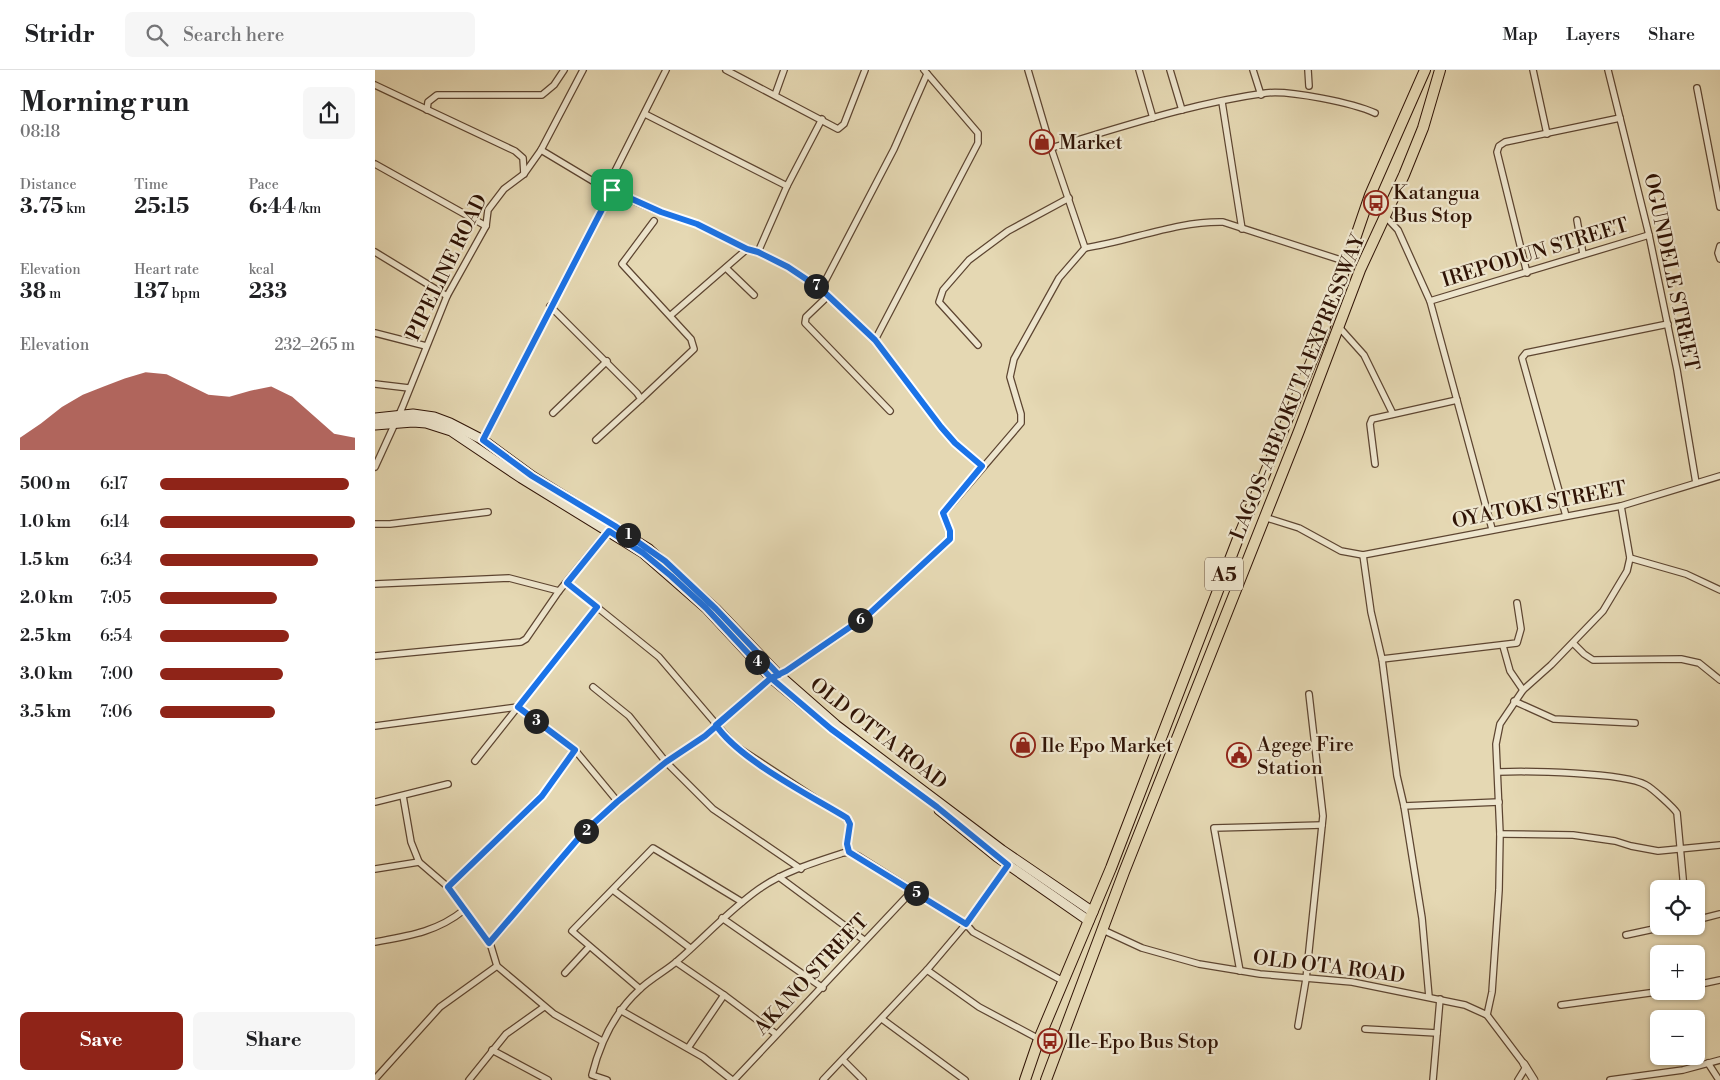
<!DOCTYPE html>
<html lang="en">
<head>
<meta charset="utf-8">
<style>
  body { margin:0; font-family:"Libre Bodoni",serif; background:#f6f6f6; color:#202124; height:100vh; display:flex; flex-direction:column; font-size:19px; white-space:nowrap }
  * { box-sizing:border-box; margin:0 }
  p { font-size:16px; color:#757577 }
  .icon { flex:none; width:28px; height:28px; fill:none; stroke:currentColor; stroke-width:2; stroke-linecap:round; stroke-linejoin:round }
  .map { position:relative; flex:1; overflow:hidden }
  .drawer { display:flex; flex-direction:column; background:#fff; width:375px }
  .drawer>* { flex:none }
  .tools { position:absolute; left:1275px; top:810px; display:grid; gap:10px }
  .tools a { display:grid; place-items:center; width:55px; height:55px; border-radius:8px; background:#fff; box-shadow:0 1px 4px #0004; font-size:25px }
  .pin { position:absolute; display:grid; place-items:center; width:42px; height:42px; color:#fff; margin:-21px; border-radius:10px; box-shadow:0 2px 8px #0006 }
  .km { position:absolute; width:25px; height:25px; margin:-12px; border-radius:50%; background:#222; color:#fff; font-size:14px; line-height:25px; text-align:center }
  .round { display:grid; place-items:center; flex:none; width:52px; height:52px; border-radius:8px; background:#f6f6f6 }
  .head { display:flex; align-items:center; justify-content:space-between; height:85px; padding:0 20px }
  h1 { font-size:28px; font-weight:700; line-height:38px }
  .figures { display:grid; grid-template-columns:repeat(3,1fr); gap:8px; height:85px; padding:5px 20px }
  .figures div { display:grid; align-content:center }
  .figures b { font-size:21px; font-weight:700 }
  .figures small { font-size:14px; font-weight:400 }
  .figures p { font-size:14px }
  .chart { height:140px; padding:10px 20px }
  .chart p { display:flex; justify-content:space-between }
  .chart svg { width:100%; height:90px; margin-top:5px; fill:#8f2418; opacity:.7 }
  .button { display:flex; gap:10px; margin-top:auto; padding:10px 20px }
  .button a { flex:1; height:58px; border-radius:8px; background:#8f2418; color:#fff; font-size:20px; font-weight:700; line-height:58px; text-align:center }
  .button a+a { background:#f6f6f6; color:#202124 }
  ul { padding:0 20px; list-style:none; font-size:16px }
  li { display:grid; grid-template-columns:80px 60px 1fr; align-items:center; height:38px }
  li i { height:12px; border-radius:6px; background:#8f2418 }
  header { display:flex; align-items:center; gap:30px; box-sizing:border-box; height:70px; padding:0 25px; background:#fff; border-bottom:1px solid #e0e0e0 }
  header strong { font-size:24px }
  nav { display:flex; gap:28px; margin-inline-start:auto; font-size:18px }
  .search { width:350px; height:45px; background:#f6f6f6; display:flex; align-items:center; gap:12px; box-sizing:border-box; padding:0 18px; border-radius:8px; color:#757577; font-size:19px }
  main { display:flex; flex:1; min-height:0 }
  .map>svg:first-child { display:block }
</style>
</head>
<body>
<header>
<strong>Stridr</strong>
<div class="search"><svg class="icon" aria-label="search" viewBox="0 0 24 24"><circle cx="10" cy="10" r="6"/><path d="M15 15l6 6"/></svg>Search here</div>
<nav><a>Map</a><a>Layers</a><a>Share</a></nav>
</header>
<main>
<section class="drawer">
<div class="head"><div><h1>Morning run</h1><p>08:18</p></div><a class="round"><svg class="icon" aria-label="share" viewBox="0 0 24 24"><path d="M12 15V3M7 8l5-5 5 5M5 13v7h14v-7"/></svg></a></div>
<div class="figures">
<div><p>Distance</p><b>3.75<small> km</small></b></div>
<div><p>Time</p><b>25:15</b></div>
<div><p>Pace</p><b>6:44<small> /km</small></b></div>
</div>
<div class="figures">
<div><p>Elevation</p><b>38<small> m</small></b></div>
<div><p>Heart rate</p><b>137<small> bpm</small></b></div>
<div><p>kcal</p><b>233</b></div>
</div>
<div class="chart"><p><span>Elevation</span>232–265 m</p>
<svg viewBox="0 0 160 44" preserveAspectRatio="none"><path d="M0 44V38L10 31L20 23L30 17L40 13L50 9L60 6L70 7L80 12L90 17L100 18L110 15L120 13L130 18L140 27L150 36L160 38V44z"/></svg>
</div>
<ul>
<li><b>500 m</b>6:17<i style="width:97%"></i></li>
<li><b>1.0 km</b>6:14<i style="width:100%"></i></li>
<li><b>1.5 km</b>6:34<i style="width:81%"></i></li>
<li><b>2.0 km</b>7:05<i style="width:60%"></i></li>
<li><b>2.5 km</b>6:54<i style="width:66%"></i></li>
<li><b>3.0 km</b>7:00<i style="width:63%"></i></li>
<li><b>3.5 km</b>7:06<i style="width:59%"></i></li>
</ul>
<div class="button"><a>Save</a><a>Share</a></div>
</section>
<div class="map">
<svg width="1345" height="1010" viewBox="0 0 1345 1010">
  <rect width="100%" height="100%" fill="#e5d8b3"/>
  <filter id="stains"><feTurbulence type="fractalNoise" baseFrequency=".004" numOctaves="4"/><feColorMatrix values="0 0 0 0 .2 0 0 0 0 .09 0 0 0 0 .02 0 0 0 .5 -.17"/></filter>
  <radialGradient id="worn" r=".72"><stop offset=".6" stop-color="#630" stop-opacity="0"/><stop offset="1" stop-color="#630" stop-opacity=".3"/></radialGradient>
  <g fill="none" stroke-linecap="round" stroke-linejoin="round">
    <defs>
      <g id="minor">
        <path d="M351 0 463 59 469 54 490 0"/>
        <path d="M653 0 676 78 710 178"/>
        <path d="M764 0 778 48"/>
        <path d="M795 0 807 40"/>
        <path d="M878 0 886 25"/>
        <path d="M933 0 934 16"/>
        <path d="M1158 0 1172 64"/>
        <path d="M1233 0 1274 165 1302 300 1321 413"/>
        <path d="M0 15 140 81 148 88 149 104"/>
        <path d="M1322 18 1345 137"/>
        <path d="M400 25 409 0"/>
        <path d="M847 32 867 159"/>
        <path d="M52 40 53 32 62 25H167L179 15 189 0"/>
        <path d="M270 44 412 116"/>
        <path d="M676 78C747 57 818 33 891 23 915 20 978 33 1000 43"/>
        <path d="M166 80 231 119 285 142 322 154 372 179 383 182 413 197 446 219 500 270 566 357 580 373 607 396"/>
        <path d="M0 94 111 156"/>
        <path d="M231 119 291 0"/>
        <path d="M1010 146 1023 160 1055 231 1117 459"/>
        <path d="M1202 150 1208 184"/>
        <path d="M1345 176 1343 183 1345 189"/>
        <path d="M710 178C756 171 801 151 848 152L972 192"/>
        <path d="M0 182 72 226"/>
        <path d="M383 182 412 116 447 49"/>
        <path d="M351 198 379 225"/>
        <path d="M1152 203 1122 82 1124 76 1130 72 1245 48"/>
        <path d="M446 219 519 79 552 4"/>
        <path d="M453 226 431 247 430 253 515 341"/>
        <path d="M1055 231 1274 165"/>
        <path d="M175 236 262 323 266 329 221 370"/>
        <path d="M296 245 372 179"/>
        <path d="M963 256 989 285 1018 344"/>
        <path d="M0 263 51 276"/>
        <path d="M500 270 603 73V63L549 0"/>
        <path d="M603 275 564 232 568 220 594 190 633 161 694 128"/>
        <path d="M0 314 34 318"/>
        <path d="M266 329 319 279 316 269 247 194 279 151"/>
        <path d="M178 343 232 291"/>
        <path d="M108 370 237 120"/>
        <path d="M1000 394 995 354 997 349 1082 330"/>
        <path d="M0 397 27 338 72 226 111 156 113 140 129 119 149 104 166 80 208 0"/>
        <path d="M1191 446 1147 288 1151 283 1293 254"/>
        <path d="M889 447 924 458 966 481 988 485 1246 436 1345 406"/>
        <path d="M0 454H15L113 442"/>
        <path d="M988 485 996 542 1007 589 1022 706 1029 736 1047 848 1054 927"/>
        <path d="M1255 488 1311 504 1345 520"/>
        <path d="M192 513 284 587 359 675 472 749 475 754 472 774 474 782"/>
        <path d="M0 514 134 508 184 521"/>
        <path d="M1198 573 1209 584 1218 590 1306 589 1324 593 1345 610"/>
        <path d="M1128 576 1135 601 1148 620"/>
        <path d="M0 586 146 572 151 569 184 521 233 461"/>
        <path d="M1007 589 1142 573 1146 559 1142 533"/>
        <path d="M218 617 254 646 291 692 338 739 426 799"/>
        <path d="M1139 631 1179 649 1260 653"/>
        <path d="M0 656 143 637 200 680 243 732"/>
        <path d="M100 691 222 537"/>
        <path d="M1123 702C1152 701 1248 702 1271 715 1277 718 1299 738 1302 743L1309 819"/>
        <path d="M28 726 36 772 44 792 73 817 81 828 115 873 122 896 179 944 227 971"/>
        <path d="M0 732 73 714"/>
        <path d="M1029 736 1124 732"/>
        <path d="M1125 764 1198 765 1240 771 1256 776 1283 781 1345 775"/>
        <path d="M0 799 44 792"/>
        <path d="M404 807 489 870"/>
        <path d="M73 817 167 725 200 680"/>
        <path d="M238 820 315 878"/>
        <path d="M347 848 448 918"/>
        <path d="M1321 850 1345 844"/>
        <path d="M728 860 767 878 824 894 885 904 977 912 1090 935 1112 945 1149 994"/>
        <path d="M1251 865 1293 856"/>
        <path d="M0 872C33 866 62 862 89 840"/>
        <path d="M115 873 202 770 243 732 291 692 330 666 396 608 411 601 494 544 575 469V461L569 443 646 353V344L635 307 639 289 684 208 710 178"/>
        <path d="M301 892 349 925 401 964"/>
        <path d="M552 900 604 937 664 969"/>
        <path d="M865 901 839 758 947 755"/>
        <path d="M190 903 214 877"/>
        <path d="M1321 915 1345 910"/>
        <path d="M265 919 197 861 278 778 367 832"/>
        <path d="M1186 935 1289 921"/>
        <path d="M245 940 328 987 357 1010"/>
        <path d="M1112 945 1117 922 1124 820 1125 764 1121 674 1125 654 1148 620 1176 595 1228 541 1252 501 1255 488 1246 436"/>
        <path d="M507 949 590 1010"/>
        <path d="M923 956 931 909 948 746 934 624"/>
        <path d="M990 959 1062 963"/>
        <path d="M313 978 349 925"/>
        <path d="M117 980 173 1010"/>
        <path d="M468 990 488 1010"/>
        <path d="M1333 993 1344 1010"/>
        <path d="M0 1009 65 937 122 896"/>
        <path d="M94 1010 131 964 169 937"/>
        <path d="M232 1010 217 1005C225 973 239 943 264 920 275 909 289 902 301 892 329 868 353 841 384 819 408 802 440 792 468 783L474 782 483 786 591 854 598 862 688 911"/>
        <path d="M359 1010 537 821"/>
        <path d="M448 1010 552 900 591 854 633 795"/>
        <path d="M1058 1010 1065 929"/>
        <path d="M1143 1010 1151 997"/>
        <path d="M1235 1010 1308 1000 1345 990"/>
      </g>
      <path id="tertiary" d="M1149 994 1159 1010"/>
      <g id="secondary">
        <path d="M0 348 38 344 59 347 75 353 108 370 157 406 274 479 341 539 404 605 461 655 627 780 718 842"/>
        <path d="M0 355 38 352 51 353 76 361 146 408 268 483 331 538 396 608 464 664"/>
        <path d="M564 740 622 787 714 851"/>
      </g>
      <g id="trunk">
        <path d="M650 1010 664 969 736 798 864 466 945 271 995 125 1050 0"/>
        <path d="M671 1010 749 802 924 361 985 200 1029 105 1048 58 1065 0"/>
      </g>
    </defs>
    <!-- minor casing -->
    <use href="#minor" stroke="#5d4531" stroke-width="8"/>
    <!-- tertiary casing -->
    <use href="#tertiary" stroke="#5d4531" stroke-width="9"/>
    <!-- secondary casing -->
    <use href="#secondary" stroke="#301406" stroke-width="11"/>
    <!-- trunk casing -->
    <use href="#trunk" stroke="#301406" stroke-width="12"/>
    <!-- minor -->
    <use href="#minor" stroke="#eee6ce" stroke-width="5.5"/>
    <!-- tertiary -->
    <use href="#tertiary" stroke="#eee6ce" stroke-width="7"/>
    <!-- secondary -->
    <use href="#secondary" stroke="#eee6ce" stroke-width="9"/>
    <!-- trunk -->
    <use href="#trunk" stroke="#e5d8b3" stroke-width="10"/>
  </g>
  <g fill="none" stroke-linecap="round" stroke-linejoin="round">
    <defs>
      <path id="route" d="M237 120 108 370 157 406 240 456 290 491 341 539 404 605 396 608 330 666 291 692 242 732 208 763 114 873 73 817 167 726 200 680 143 637 222 537 192 513 234 461 268 483 296 506 331 538 396 608 456 659 562 737 633 795 591 854 474 782 472 774 475 754 472 748C436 726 363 689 341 655L396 608 411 601 494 544 575 469V461L568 443 607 396 580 373 566 357 500 270 446 219 413 197 383 182 372 179 322 154 286 142 237 120"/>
    </defs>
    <!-- route casing -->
    <use href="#route" stroke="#fff" stroke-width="10"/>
    <!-- route -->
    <use href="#route" stroke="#1a73e8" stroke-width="6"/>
  </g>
  <!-- icons -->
  <defs>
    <symbol id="shop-ring" viewBox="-11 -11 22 22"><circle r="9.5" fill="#eee6ce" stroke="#8f2418" stroke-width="1.5"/><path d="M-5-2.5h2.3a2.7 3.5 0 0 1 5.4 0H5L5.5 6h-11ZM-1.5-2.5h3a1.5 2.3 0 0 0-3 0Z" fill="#8f2418"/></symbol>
    <symbol id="bus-ring" viewBox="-11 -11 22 22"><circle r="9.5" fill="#eee6ce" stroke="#8f2418" stroke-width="1.5"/><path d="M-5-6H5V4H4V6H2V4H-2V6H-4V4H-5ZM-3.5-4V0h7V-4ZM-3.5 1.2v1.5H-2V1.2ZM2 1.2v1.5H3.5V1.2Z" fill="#8f2418"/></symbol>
    <symbol id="civic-ring" viewBox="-11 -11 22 22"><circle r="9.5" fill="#eee6ce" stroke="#8f2418" stroke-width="1.5"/><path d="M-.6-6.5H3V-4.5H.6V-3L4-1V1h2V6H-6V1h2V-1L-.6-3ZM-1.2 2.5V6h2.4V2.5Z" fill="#8f2418"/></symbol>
  </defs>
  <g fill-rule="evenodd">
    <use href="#shop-ring" x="653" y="58" width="28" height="28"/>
    <use href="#bus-ring" x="987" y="119" width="28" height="28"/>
    <use href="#shop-ring" x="634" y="661" width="28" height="28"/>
    <use href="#civic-ring" x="850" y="671" width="28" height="28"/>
    <use href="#bus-ring" x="661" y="957" width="28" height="28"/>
  </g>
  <g text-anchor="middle" stroke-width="4.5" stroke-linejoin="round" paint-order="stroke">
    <!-- shield labels -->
    <rect fill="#eee6ce" stroke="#695342" stroke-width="1" x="830" y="487.5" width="38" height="33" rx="4"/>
    <g font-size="19" font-weight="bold" fill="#301406">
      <text x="849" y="511">A5</text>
    </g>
    <!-- poi labels -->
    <g font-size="20" fill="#301406" stroke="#eee6ce" text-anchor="start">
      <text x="684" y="79">Market</text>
      <text x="1018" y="129">Katangua<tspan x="1018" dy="23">Bus Stop</tspan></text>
      <text x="882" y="681">Agege Fire<tspan x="882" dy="23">Station</tspan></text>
      <text x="666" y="682">Ile Epo Market</text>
      <text x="692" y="978">Ile-Epo Bus Stop</text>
    </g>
    <!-- street labels -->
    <g font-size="20" fill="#301406" stroke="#eee6ce">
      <text transform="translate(1160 182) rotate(-17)" y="7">IREPODUN STREET</text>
      <text transform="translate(71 197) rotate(-64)" y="7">PIPELINE ROAD</text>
      <text transform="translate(1297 202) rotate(78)" y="7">OGUNDELE STREET</text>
      <text transform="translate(922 317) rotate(-68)" y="7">LAGOS-ABEOKUTA EXPRESSWAY</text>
      <text transform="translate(1164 434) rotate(-11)" y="7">OYATOKI STREET</text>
      <text transform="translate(504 663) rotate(38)" y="7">OLD OTTA ROAD</text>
      <text transform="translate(954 896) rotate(7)" y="7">OLD OTA ROAD</text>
      <text transform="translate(436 904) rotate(-47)" y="7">AKANO STREET</text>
    </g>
  </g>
  <rect width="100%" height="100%" filter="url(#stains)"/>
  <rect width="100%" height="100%" fill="url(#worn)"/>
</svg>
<div class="tools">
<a><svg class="icon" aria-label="locate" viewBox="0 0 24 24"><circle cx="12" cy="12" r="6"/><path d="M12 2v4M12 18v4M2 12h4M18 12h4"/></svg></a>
<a>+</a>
<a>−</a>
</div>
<div class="pin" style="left:237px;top:120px;background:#1e9e55"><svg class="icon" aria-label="arrive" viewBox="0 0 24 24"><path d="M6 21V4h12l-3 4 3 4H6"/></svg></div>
<b class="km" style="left:253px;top:465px">1</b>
<b class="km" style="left:211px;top:761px">2</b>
<b class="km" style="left:161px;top:651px">3</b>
<b class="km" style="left:382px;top:592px">4</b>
<b class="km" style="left:541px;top:823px">5</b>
<b class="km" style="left:485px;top:550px">6</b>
<b class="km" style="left:441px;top:216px">7</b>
</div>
</main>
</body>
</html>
